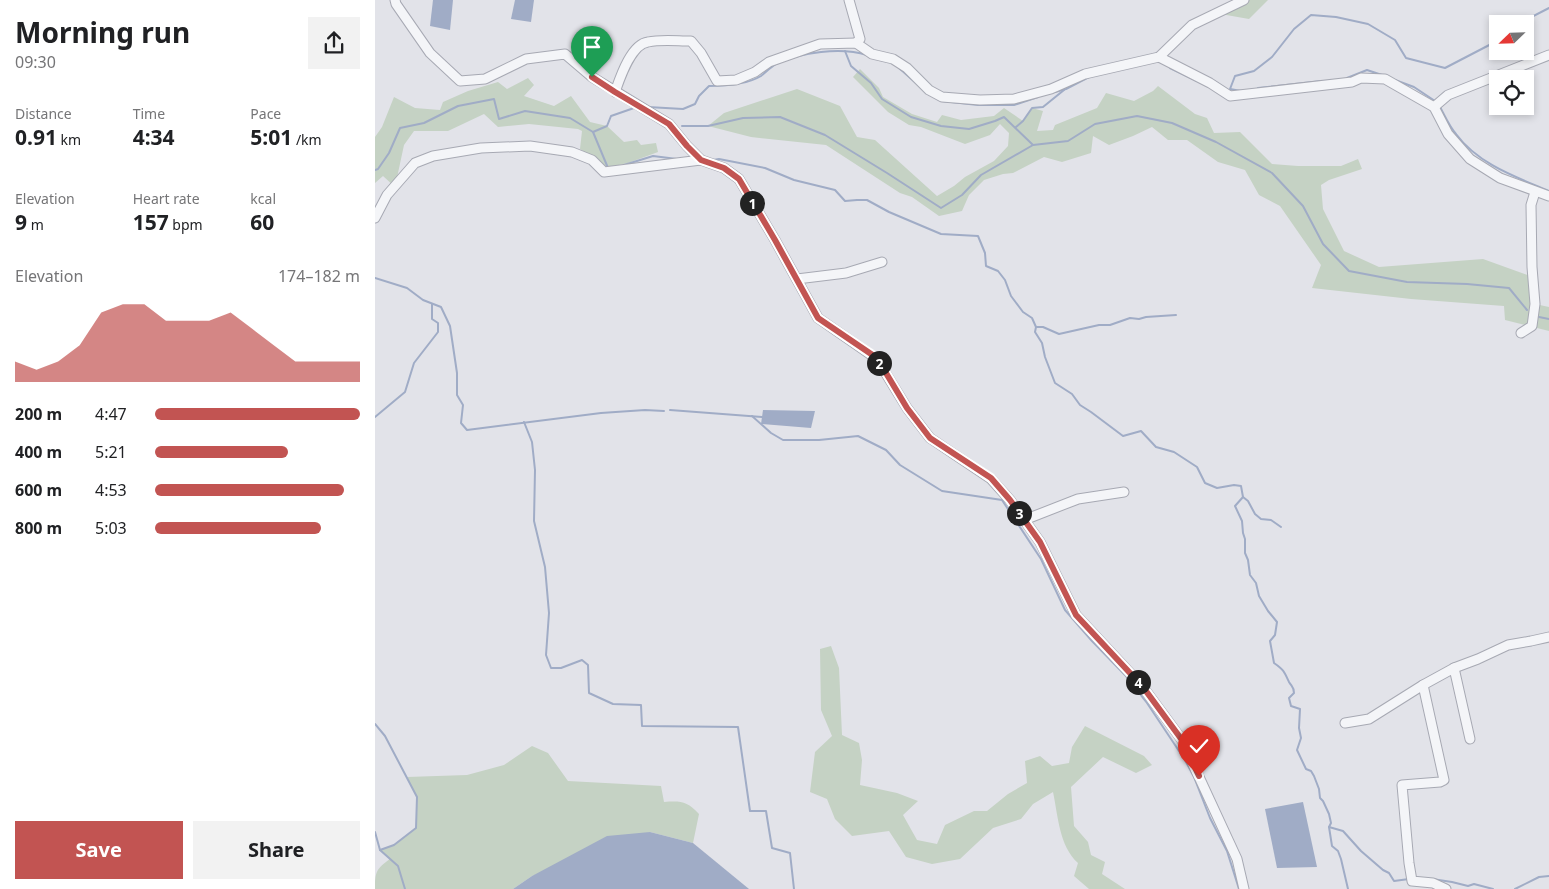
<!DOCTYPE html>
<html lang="en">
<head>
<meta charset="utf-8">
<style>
  body { margin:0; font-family:"Noto Sans",sans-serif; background:#f2f2f2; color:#202124; height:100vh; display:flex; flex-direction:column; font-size:19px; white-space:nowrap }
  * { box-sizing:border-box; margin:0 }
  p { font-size:16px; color:#757577 }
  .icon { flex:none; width:28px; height:28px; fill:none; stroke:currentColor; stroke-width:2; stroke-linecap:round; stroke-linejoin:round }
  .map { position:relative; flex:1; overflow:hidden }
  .details { display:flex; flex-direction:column; background:#fff; width:375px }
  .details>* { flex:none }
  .needle { width:32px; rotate:247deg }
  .buttons { position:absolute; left:1114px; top:15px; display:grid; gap:10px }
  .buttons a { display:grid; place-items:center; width:45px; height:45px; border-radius:0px; background:#fff; box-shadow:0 2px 8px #0003; font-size:25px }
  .pin { position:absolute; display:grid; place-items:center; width:42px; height:42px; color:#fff; margin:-51px -21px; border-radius:50% 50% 50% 0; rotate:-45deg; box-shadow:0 0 5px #0007 }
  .pin .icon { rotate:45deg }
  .km { position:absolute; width:25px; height:25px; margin:-12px; border-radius:50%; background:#222; color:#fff; font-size:14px; line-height:25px; text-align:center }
  .round { display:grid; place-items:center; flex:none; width:52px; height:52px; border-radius:0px; background:#f2f2f2 }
  .headline { display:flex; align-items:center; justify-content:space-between; height:85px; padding:0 15px }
  h1 { font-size:28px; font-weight:700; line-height:38px }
  .stats { display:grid; grid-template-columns:repeat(3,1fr); gap:8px; height:85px; padding:5px 15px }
  .stats div { display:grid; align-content:center }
  .stats b { font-size:21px; font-weight:700 }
  .stats small { font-size:14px; font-weight:400 }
  .stats p { font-size:14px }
  .chart { height:140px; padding:10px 15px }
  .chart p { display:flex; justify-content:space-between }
  .chart svg { width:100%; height:90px; margin-top:5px; fill:#c25452; opacity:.7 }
  .cta { display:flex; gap:10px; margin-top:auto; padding:10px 15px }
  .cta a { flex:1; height:58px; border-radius:0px; background:#c25452; color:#fff; font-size:20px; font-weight:700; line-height:58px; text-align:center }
  .cta a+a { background:#f2f2f2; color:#202124 }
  ul { padding:0 15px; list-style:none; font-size:16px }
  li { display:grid; grid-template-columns:80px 60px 1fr; align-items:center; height:38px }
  li i { height:12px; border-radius:6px; background:#c25452 }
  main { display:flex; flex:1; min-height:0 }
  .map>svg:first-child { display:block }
</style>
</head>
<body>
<main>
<section class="details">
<div class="headline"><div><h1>Morning run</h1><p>09:30</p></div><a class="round"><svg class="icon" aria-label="share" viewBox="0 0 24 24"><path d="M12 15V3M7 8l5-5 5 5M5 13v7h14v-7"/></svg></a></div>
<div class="stats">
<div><p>Distance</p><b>0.91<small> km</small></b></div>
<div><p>Time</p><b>4:34</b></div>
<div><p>Pace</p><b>5:01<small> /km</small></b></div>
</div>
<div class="stats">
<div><p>Elevation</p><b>9<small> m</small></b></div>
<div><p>Heart rate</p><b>157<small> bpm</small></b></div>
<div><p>kcal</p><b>60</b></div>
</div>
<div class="chart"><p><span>Elevation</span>174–182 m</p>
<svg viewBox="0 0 160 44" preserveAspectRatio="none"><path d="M0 44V34L10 38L20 34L30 26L40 10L50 6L60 6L70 14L80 14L90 14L100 10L110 18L120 26L130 34L140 34L150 34L160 34V44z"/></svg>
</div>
<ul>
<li><b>200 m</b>4:47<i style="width:100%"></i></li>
<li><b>400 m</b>5:21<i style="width:65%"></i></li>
<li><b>600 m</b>4:53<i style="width:92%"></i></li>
<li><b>800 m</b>5:03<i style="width:81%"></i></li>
</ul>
<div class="cta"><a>Save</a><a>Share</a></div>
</section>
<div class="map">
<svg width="1174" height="889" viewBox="0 0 1174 889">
  <rect width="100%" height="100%" fill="#e2e3e9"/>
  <!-- green -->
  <g fill="#c5d2c4">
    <path d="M869 0H893L874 19 840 13Z"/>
    <path d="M485 69 504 88 508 97 537 114 562 122 567 115 586 120 619 116 629 108 648 121 657 108 668 111 662 131 678 130 680 125 722 108 731 93 759 101 778 91 783 86 820 114 832 118 839 133 865 132 897 164 923 166H966L983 159 987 169 954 180 946 185 948 209 969 251 1004 267 1108 259 1158 277 1160 304 1174 307V331L1130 320 1129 306 1036 299 937 288 946 265 905 206 884 195 870 170 843 162 812 140H793L777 127 758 136 734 145 718 136 716 153 687 162 669 157 638 173 628 174 609 180 594 195 587 211 564 216 537 197 525 193 451 145 376 137 333 126 349 113 422 89 465 106 482 137 500 140 562 196 579 186 590 177 619 161 633 146 634 133 625 124 615 135 590 144 546 127 534 125 513 112 478 77Z"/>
    <path d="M153 78 159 85 149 96 179 106 196 96 215 122 232 126 249 142 262 140 266 145 281 143 283 152 253 163 230 168 219 158 205 149 207 131 203 129 154 124 123 127 109 114 73 131H39L29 145 20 187 8 176 0 183V137L7 127 19 97 40 108 65 110 68 102 93 91 123 82 132 89Z"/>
    <path d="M456 646 464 668 467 735 484 743 487 760 485 785 522 793 543 801 528 815 542 840 562 844 570 825 599 811H612L633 794 652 783 650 761 665 756 677 766 694 763 697 747 710 726 769 756 777 765 761 773 728 757 696 787 699 826 713 842 716 855 730 862 727 874 750 889H714L699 876 703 863C684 846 683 815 678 792L658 804 646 819 618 828 585 859 557 864 531 857 514 831 477 836 460 819 452 799 435 792 440 752 457 736 446 710 445 649Z"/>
    <path d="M157 746 173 753 193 781 286 786 289 802C306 801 312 801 324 814L318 843 275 832 157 876 138 889H0C0 872 1 869 15 859L5 850 19 845 41 828 42 797 32 777 92 775 129 765Z"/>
  </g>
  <!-- water -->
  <g fill="#a0acc6">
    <path d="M58 0H78L75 30 55 26Z"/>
    <path d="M140 0H159L156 22 136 19Z"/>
    <path d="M388 410 440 411 436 428 386 424Z"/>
    <path d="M928 802 942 867 902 868 890 809Z"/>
    <path d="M275 832 318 843 374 889H138L157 876 232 836Z"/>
  </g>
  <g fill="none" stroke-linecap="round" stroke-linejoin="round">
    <!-- stream -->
    <g stroke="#a0acc6" stroke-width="2">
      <path d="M1143 24 1174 8"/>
      <path d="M470 51 476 66 496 83 507 99 536 117 566 126 594 129 620 121 629 117 658 145"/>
      <path d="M524 68 550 91"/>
      <path d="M795 68 822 81"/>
      <path d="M972 78 992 70 1007 75"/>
      <path d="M1020 80 1039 87 1060 101"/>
      <path d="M883 88 947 81"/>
      <path d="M866 91 855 89 860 76 879 71 897 57 919 29 936 15 961 17 993 24 1020 40 1031 58 1070 68 1122 41"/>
      <path d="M680 92 691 89 714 77"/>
      <path d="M567 101 603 105H639L663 97"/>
      <path d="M273 107 308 109 320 104 324 96 334 86C351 86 371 85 386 76 391 72 396 67 401 64 426 52 466 47 492 55"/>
      <path d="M1065 107C1070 116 1074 126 1081 134 1103 164 1141 177 1174 191"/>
      <path d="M307 126H333L368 118 405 117 450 135 512 173 566 208 587 195 606 175 658 145 693 141 720 124 762 116 797 123 841 142 897 173 928 206 948 244 974 271 1032 282 1092 284 1134 288 1152 310"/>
      <path d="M641 127 648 121 657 108 668 107 689 90"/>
      <path d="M218 132 232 126 236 116 259 108"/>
      <path d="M338 160 344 159 390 168 419 180 460 190 470 201 482 200H492L514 212 566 234 603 236 610 253 611 266 623 271 630 280 636 296 648 312 657 318 661 327 660 332 667 343 670 357 680 383 697 394 705 405 716 412 748 436 766 431 781 447 799 452 822 467 830 483 842 488 859 485 866 486 868 497 873 501 880 514 886 519 896 520 906 527"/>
      <path d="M249 165 278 156 302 159"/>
      <path d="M0 170 3 169 14 153 25 128 49 123 83 106 119 99 124 119 150 111 195 118 218 132 233 168"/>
      <path d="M0 278 32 288 48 300 66 307 75 326 82 373V395L88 405 86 423 92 430 226 413 270 410 289 411"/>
      <path d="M1164 317 1174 319"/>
      <path d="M661 327H668L684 334 724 325H735L755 318 764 319 771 317 801 315"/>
      <path d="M295 410 387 417"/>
      <path d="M377 416 396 433 408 440H444L483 436 511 450 525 465 567 491 627 500 666 559 690 610 717 641 750 675 772 703 810 760 819 777 835 818 852 851 864 889"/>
      <path d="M0 417 30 392 39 363 63 332V323L57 319V304"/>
      <path d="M149 422 157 442 160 470 159 521 170 567 174 613 171 655 176 668H186L207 660 213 665 214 693 238 704 266 705 267 726 363 727 375 811H391L397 848 415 853 419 889"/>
      <path d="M868 497 860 506 867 521 868 533 870 539V553L873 560 875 575 881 583 884 596 893 611 902 622 900 635 895 641 899 663C909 670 909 671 914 682 917 687 919 687 919 693L914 698 916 706 925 709 924 728 926 738 922 750 931 769 936 771 939 776 944 789 945 798 948 801 954 814 956 823 954 827 957 846 963 851 966 859 973 889"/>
      <path d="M0 724 10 736 42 797 41 828 19 845 5 850"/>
      <path d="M954 827 968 831 986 851 1008 870 1014 873 1019 881 1034 879"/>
      <path d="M0 832 5 850 23 866 30 889"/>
      <path d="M1057 879 1077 882 1093 886 1099 884 1118 889"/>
      <path d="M1140 889 1164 877 1174 876"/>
    </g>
    <defs>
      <g id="minor">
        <path d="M20 0 21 4 55 53 85 81 110 79 151 59 190 54 217 77 294 124 312 146 326 160 349 168 364 179 400 240 443 318 502 359 532 408 555 438 616 479 635 500 665 542 701 615 768 687 807 740 862 859 869 889"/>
        <path d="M474 0 485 39 481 43"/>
        <path d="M784 57 835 83 855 96 977 82 986 78 1010 79 1059 107 1073 134 1095 159 1125 178 1174 196"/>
        <path d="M240 92C245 78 256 44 273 42 286 39 302 41 316 41L326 53 342 81 361 80 380 72 394 62 445 44 481 43 497 54 518 59 532 68 554 90 567 97 605 100 639 99 676 89 710 74 784 57 817 25 869 0"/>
        <path d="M1059 107 1073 95 1174 55"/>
        <path d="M0 218 12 195 40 163 58 156 106 148 155 146 197 152 217 160 229 172 326 160"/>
        <path d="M422 279 471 273 507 262"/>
        <path d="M1146 333 1157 326 1160 304 1157 267 1156 205 1160 192"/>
        <path d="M649 520 703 499 749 492"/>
        <path d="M1079 668 1103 659 1133 645 1156 641 1174 637"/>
        <path d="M1048 685 1079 668 1095 739"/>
        <path d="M970 723 994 719 1048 685 1069 780 1065 782 1027 785 1034 863 1037 881 1058 883 1071 889"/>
      </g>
    </defs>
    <!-- minor casing -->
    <use href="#minor" stroke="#a7a9b3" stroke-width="11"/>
    <!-- minor -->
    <use href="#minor" stroke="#f4f5f8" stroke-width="9"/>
  </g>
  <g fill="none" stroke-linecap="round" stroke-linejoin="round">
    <defs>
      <path id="route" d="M217 77 240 92 294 124 312 146 326 160 349 168 364 179 400 240 443 318 502 358 532 408 555 438 616 478 635 500 665 542 701 615 768 687 807 740 824 776"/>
    </defs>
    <!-- route casing -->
    <use href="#route" stroke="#fff" stroke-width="10"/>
    <!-- route -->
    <use href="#route" stroke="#c25452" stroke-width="6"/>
  </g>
</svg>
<div class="buttons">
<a><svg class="needle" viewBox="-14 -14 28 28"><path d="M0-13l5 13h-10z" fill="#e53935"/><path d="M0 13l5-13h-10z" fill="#757577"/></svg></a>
<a><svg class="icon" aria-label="locate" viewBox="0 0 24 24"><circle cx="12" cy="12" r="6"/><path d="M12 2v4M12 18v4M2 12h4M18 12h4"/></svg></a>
</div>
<div class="pin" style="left:217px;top:77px;background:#1e9e55"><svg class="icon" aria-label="arrive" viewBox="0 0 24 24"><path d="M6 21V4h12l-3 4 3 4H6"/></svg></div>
<div class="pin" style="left:824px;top:776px;background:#d93025"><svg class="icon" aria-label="check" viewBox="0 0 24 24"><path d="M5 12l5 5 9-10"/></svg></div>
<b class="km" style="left:377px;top:203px">1</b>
<b class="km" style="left:504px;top:363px">2</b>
<b class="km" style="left:644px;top:513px">3</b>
<b class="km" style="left:763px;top:682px">4</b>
</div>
</main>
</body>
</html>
